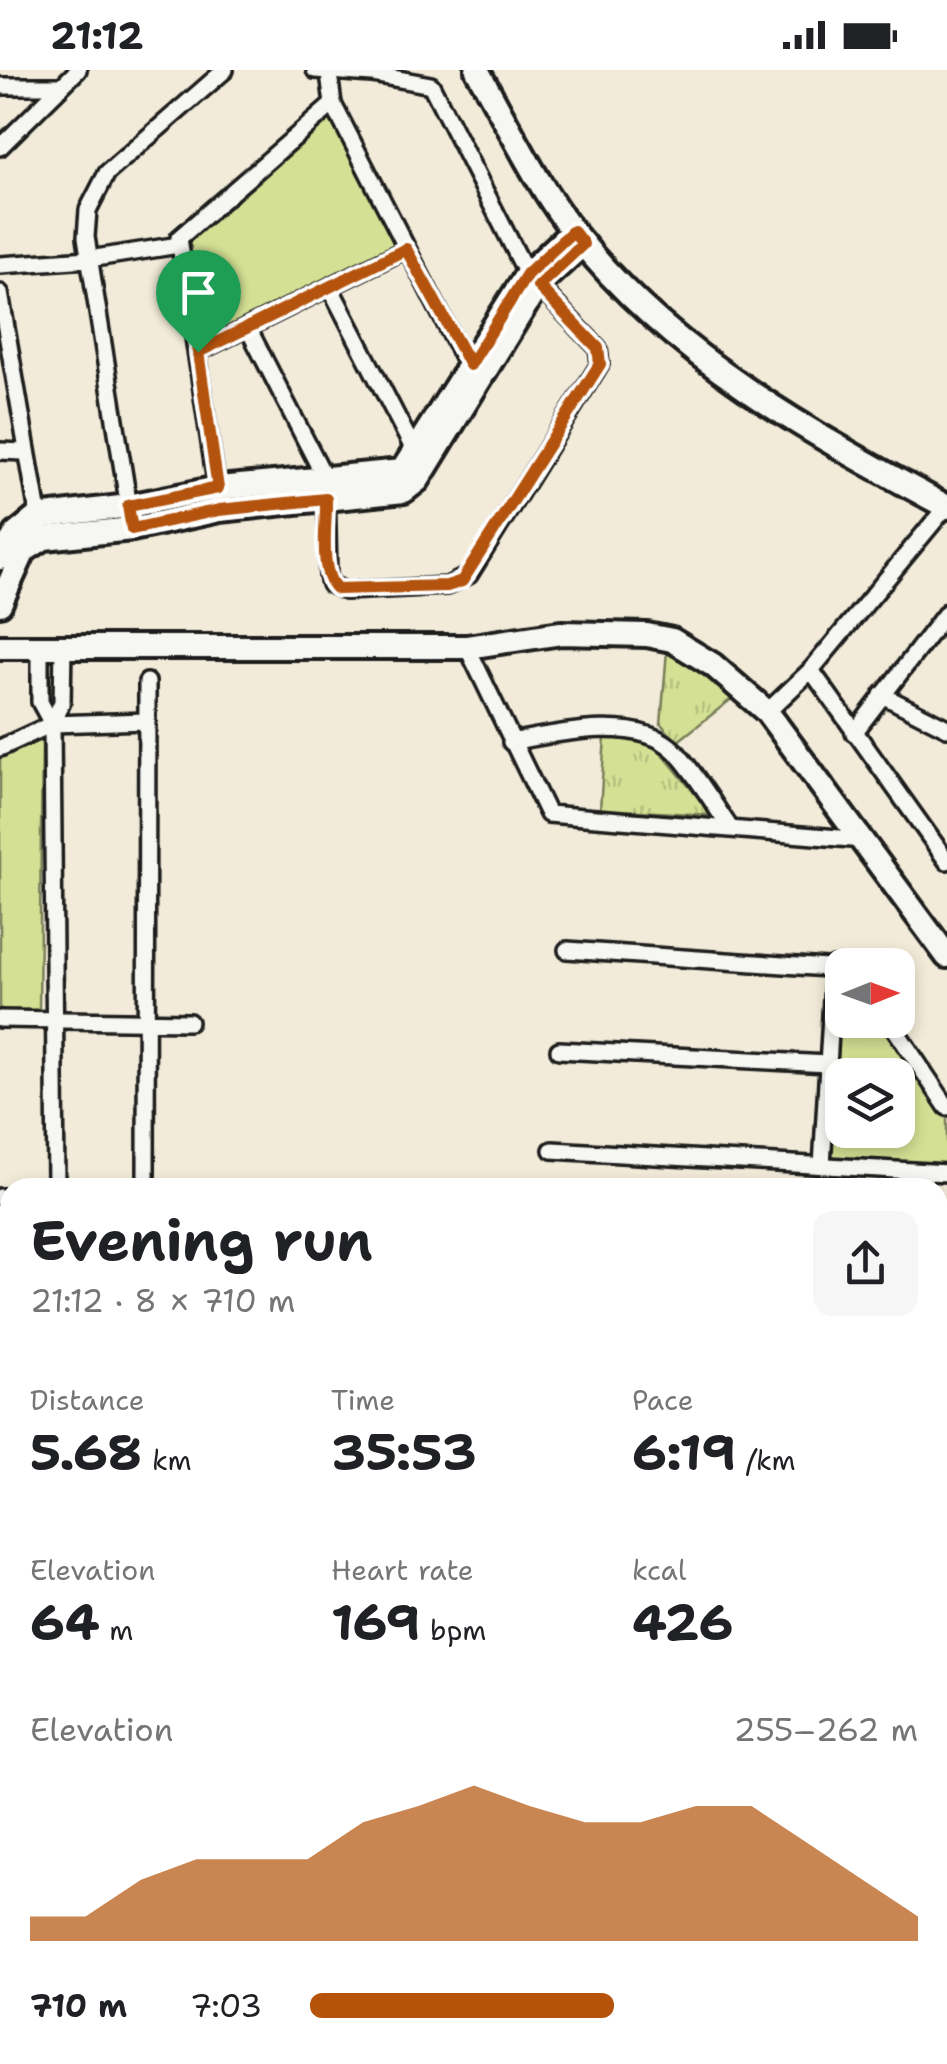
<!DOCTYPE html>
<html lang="en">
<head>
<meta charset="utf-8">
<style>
  body { margin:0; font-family:"Shantell Sans",sans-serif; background:#f6f6f6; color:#202124; height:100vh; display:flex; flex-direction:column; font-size:38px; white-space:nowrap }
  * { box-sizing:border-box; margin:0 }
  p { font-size:32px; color:#757577 }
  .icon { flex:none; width:55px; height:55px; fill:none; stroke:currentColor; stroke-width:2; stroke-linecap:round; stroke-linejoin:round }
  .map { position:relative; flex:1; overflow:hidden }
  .drawer { position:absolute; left:0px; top:1108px; width:948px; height:888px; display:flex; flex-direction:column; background:#fff; border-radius:30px 30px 0 0; box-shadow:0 5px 15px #0003 }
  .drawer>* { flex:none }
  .needle { width:65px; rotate:89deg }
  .buttons { position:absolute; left:825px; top:878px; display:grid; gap:20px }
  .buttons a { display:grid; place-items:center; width:90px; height:90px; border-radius:20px; background:#fff; box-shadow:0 5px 15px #0003; font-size:50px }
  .pin { position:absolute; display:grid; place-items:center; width:85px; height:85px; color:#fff; margin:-102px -42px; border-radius:50% 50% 50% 0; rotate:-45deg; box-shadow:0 0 10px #0007 }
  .pin .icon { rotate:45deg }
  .round { display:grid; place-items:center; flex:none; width:105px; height:105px; border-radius:20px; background:#f6f6f6 }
  .summary { display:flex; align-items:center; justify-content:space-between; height:170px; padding:0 30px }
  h1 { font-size:55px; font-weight:700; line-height:75px }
  .metrics { display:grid; grid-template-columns:repeat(3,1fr); gap:15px; height:170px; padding:10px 30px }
  .metrics div { display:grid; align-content:center }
  .metrics b { font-size:50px; font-weight:700 }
  .metrics small { font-size:28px; font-weight:400 }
  .metrics p { font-size:28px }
  .chart { height:280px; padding:20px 30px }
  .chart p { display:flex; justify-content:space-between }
  .chart svg { width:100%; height:180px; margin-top:10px; fill:#b45309; opacity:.7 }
  ul { padding:0 30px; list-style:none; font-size:32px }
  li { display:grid; grid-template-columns:160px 120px 1fr; align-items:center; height:75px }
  li i { height:25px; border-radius:12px; background:#b45309 }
  .status { display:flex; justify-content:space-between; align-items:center; height:70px; padding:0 50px; background:#fff; direction:ltr }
  .status svg { height:28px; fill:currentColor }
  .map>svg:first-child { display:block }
</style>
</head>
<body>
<div class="status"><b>21:12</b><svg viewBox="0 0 49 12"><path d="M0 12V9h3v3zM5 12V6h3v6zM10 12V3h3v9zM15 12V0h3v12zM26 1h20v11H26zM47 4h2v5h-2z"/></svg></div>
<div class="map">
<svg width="947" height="1994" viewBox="0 0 947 1994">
  <defs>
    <pattern id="grass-tufts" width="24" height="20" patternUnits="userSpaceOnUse" patternTransform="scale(2.5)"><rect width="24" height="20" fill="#d4e194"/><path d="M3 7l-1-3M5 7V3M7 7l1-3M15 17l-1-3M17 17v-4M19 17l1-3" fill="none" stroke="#b5c07f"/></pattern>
  </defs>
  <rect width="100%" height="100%" fill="#f2ebd9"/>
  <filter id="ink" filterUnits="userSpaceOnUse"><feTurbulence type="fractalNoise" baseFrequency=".01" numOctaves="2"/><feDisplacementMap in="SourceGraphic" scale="20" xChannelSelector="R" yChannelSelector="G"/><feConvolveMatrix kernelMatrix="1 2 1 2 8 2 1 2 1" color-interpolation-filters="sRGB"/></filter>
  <g filter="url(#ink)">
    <!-- grass -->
    <g fill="url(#grass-tufts)" stroke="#787e58" stroke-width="2.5">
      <path d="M667 580 734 627 677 672 661 654Z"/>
      <path d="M605 667 652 671 712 745 600 739Z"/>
    </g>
    <!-- park -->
    <g fill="#d4e194" stroke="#787e58" stroke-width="2.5" fill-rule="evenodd">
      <path d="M327 42 398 176 202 277 182 167Z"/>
      <path d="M36 666 42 673 39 942 0 941V676Z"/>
      <path d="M842 906V950H882L947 1047V1097L829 1090 836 909ZM842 1005H898V1060H842Z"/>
    </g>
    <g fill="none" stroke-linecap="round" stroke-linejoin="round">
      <defs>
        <g id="street">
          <path d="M329 3 333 34 461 284 473 298"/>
          <path d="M0 16H61"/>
          <path d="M0 77 78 0"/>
          <path d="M0 195 89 189 179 175"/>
          <path d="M331 219 418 388"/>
          <path d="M0 223 40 455"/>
          <path d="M249 260 326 410 328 506 330 514 345 521 447 516 469 505 600 294 598 278 527 204 431 15 372 4 315 0"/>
          <path d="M198 282 406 179"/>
          <path d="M0 381 24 382"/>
          <path d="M218 426 179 168 333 34"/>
          <path d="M130 444 86 167 88 140 107 103 225 0"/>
          <path d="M40 577V632L52 654"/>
          <path d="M467 577 548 744 863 770"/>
          <path d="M811 600 947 791"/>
          <path d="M882 625 947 658"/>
          <path d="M767 642 811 600 946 437"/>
          <path d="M854 663 947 542"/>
          <path d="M511 672C556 663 641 644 676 682 696 704 713 733 730 758"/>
          <path d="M0 678 52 654 147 651"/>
          <path d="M567 880 842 899"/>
          <path d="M0 949 189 952"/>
          <path d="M889 950 947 1037"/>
          <path d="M559 980 828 994"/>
          <path d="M552 1080 947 1103"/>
          <path d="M822 1096 834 896"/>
          <path d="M56 1118 52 654 62 632 63 577"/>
          <path d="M146 1118 147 612"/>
          <path d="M0 1127H10"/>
          <path d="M938 1203 947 1204"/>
          <path d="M938 1355 947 1356"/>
          <path d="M0 1852 10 1851"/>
          <path d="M0 1933 10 1932"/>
          <path d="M938 1983 947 1985"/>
          <path d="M26 1985V1994"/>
          <path d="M109 1985V1994"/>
          <path d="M196 1985V1994"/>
          <path d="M472 1985 473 1994"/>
          <path d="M741 1994V1985"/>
        </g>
        <g id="secondary">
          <path d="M477 0C508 54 536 114 575 164 671 287 812 364 947 437"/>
          <path d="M0 488 16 464 37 447 129 436 218 418 402 401 527 204 573 161"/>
          <path d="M0 534 24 481 44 468 132 459 219 440 404 421 418 410 538 215 583 174"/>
          <path d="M0 577H467L561 563 647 565 672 570 713 595 767 642 947 886"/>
        </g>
      </defs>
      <!-- street casing -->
      <use href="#street" stroke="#1c1c1c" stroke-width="22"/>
      <!-- secondary casing -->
      <use href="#secondary" stroke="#1c1c1c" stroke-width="30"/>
      <!-- street -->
      <use href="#street" stroke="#f6f6f2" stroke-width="15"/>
      <!-- secondary -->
      <use href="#secondary" stroke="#f6f6f2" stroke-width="22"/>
    </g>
  </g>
  <g fill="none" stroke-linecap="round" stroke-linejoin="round" filter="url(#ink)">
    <defs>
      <path id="route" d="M573 161 583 174 538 216 598 278 600 294 462 511 447 516 337 519C318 503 327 452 326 429L219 440 132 459 128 436 218 418 198 282 406 179 470 295 527 204Z"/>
    </defs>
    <!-- route casing -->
    <use href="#route" stroke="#fff" stroke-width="20"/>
    <!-- route -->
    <use href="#route" stroke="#b45309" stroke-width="12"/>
  </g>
</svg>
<div class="buttons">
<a><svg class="needle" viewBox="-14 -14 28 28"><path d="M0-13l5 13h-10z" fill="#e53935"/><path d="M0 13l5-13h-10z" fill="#757577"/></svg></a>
<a><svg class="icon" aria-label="layers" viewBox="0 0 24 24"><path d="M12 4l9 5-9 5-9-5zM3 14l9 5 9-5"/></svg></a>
</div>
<div class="pin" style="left:198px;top:282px;background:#1e9e55"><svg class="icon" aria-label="arrive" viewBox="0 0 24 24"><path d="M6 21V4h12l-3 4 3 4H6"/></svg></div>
<section class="drawer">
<div class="summary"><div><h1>Evening run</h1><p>21:12 · 8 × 710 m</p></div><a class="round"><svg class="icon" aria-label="share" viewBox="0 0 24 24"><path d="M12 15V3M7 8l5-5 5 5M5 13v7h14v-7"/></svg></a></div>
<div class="metrics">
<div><p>Distance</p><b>5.68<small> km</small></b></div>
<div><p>Time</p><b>35:53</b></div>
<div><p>Pace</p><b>6:19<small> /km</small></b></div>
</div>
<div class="metrics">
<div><p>Elevation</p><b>64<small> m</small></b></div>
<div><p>Heart rate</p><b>169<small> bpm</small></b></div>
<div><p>kcal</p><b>426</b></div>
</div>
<div class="chart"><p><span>Elevation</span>255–262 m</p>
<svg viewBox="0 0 160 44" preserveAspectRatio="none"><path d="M0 44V38L10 38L20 29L30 24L40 24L50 24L60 15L70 11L80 6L90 11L100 15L110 15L120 11L130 11L140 20L150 29L160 38V44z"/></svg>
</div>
<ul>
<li><b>710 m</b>7:03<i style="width:50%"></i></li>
</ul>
</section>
</div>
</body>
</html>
